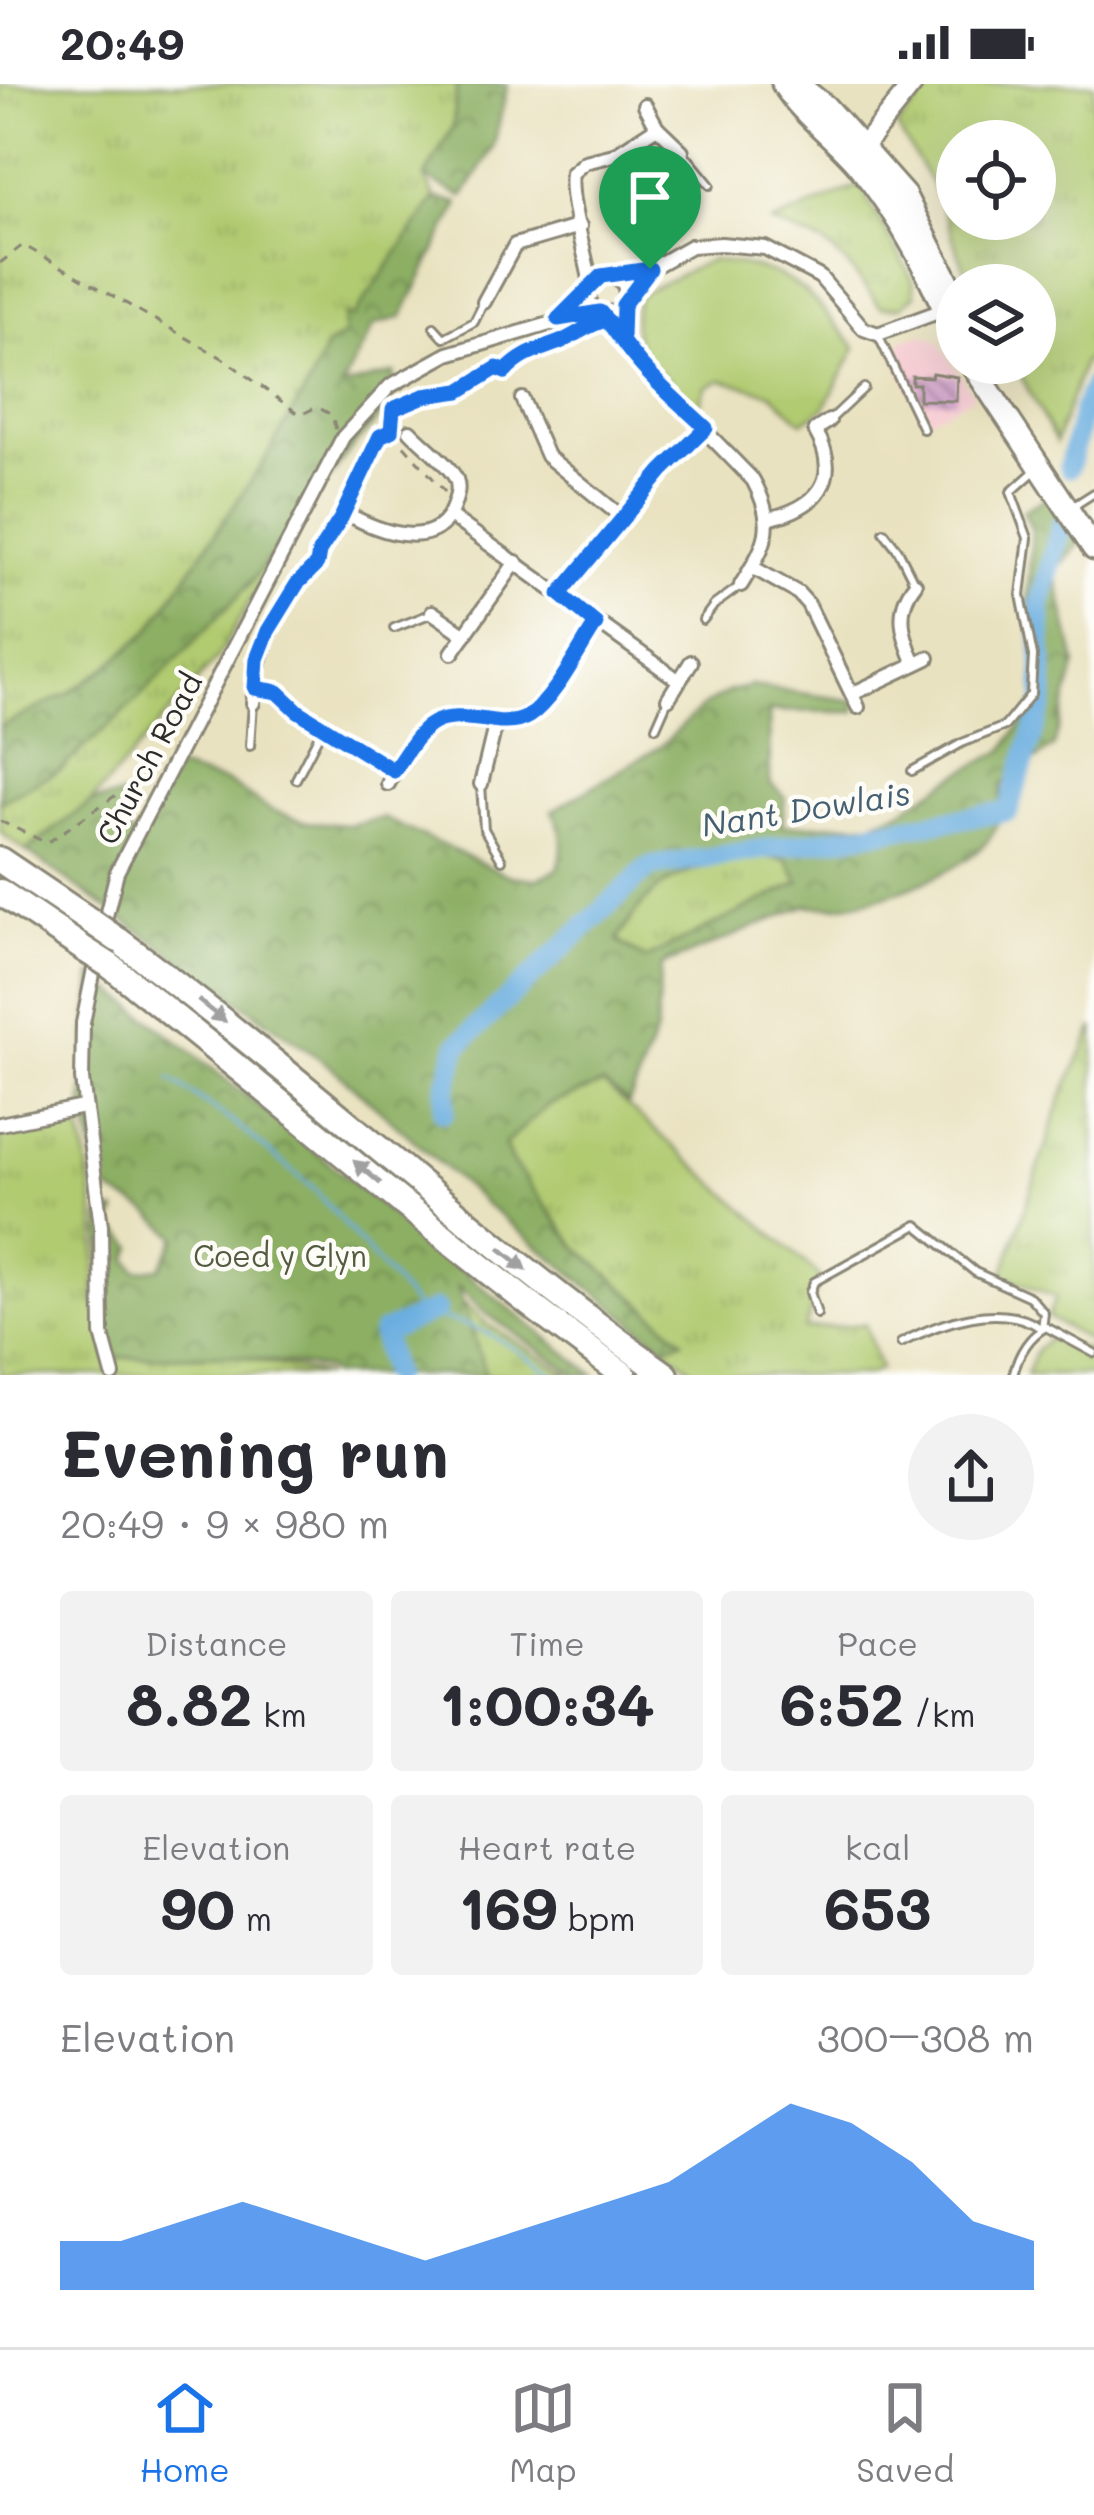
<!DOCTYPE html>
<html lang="en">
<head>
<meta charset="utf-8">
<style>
  body { margin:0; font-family:Mali,sans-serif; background:#f2f2f3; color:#2b2b33; height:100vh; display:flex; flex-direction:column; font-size:45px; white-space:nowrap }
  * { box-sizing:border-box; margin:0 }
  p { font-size:39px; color:#7c7c81 }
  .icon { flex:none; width:66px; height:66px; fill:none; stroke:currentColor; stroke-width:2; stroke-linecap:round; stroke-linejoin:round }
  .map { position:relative; height:1291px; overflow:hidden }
  .sheet { display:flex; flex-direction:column; background:#fff; flex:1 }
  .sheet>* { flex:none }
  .controls { position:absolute; left:936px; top:36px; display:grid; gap:24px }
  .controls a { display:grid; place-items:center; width:120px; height:120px; border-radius:50%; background:#fff; box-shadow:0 12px 48px #0002; font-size:60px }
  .pin { position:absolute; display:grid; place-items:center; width:102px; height:102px; color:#fff; margin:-123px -51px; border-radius:50% 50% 50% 0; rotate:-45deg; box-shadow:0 0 12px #0007 }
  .pin .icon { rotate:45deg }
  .round { display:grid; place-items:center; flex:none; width:126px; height:126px; border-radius:63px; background:#f2f2f3 }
  .summary { display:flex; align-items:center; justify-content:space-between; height:204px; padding:0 60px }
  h1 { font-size:66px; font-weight:700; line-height:90px }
  .stats { display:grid; grid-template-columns:repeat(3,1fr); gap:18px; height:204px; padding:12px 60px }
  .stats div { display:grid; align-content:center; border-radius:12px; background:#f2f2f3; text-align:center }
  .stats b { font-size:60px; font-weight:700 }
  .stats small { font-size:33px; font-weight:400 }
  .stats p { font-size:33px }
  .chart { height:336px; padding:24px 60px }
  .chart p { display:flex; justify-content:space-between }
  .chart svg { width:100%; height:216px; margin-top:12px; fill:#1a73e8; opacity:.7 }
  .status { display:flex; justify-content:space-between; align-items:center; height:84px; padding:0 60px; background:#fff; direction:ltr }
  .status svg { height:33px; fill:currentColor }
  .tab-bar { display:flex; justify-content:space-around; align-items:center; height:168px; border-top:3px solid #e1e1e2; background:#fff; font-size:33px; color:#7c7c81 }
  .tab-bar a { display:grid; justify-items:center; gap:6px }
  .tab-bar .selected { color:#1a73e8 }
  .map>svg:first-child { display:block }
</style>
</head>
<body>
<div class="status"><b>20:49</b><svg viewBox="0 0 49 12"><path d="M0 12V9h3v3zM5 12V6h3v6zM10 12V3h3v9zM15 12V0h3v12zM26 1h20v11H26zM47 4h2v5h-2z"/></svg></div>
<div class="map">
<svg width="1094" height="1291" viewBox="0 0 1094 1291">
  <defs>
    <pattern id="grass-tufts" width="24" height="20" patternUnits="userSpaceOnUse" patternTransform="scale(3)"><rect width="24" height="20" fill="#b1cb71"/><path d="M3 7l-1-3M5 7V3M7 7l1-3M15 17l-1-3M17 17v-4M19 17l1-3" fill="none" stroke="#98ae62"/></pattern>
    <pattern id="forest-crowns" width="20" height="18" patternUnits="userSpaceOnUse" patternTransform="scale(3)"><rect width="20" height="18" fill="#8caf63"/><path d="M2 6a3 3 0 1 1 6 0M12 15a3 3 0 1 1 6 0" fill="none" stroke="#738f52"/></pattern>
    <pattern id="building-back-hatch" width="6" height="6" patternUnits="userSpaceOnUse" patternTransform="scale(3)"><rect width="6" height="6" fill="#d5aace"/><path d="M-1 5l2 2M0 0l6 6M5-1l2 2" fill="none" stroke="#ad8ba7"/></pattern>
  </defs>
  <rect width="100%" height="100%" fill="#fdfcf7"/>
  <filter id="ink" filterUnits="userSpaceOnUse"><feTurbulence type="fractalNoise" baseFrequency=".00833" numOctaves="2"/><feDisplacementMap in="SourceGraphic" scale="24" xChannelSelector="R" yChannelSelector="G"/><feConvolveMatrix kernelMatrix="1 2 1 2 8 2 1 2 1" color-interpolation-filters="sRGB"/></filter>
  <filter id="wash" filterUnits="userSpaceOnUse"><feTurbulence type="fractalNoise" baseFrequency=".004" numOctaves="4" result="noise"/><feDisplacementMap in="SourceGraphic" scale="48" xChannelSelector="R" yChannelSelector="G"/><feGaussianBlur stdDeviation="2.7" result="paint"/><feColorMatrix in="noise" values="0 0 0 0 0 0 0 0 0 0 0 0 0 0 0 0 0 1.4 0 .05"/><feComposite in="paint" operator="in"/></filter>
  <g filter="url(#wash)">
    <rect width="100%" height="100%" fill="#e9e2c0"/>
    <!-- built -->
    <path fill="#f7cfd5" d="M923 251 939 258 974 312 923 338 895 273 902 256Z"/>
    <!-- grass -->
    <g fill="url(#grass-tufts)" stroke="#6e7b4e" stroke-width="3" fill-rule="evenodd">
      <path d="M0 0H457L453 43 425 93 435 114 343 252 326 263 311 297 263 379 150 546 110 581 69 609 0 643Z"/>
      <path d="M933 0H1094V271L1083 279 1056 358 1014 279H1035V201H971L934 104 897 43ZM957 57H1035V135H957Z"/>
      <path d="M860 101 913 196 915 211 901 223H881L847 180 823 159 772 139Z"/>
      <path d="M291 446 218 573 91 718 26 767 0 748V718L61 685Z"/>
      <path d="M751 771 787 776 800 798 645 875 617 856 648 809 683 790Z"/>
      <path d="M1094 943V1260L1048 1233 1056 1213 1003 1191 1062 1013Z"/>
      <path d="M603 1000 820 1192 805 1245 865 1240 880 1285 868 1291H698L664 1263 682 1255 577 1163 511 1077 505 1060 548 1021Z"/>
      <path d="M78 1032C91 1092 102 1156 93 1217L100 1223 108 1274 232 1271 327 1291H0V1048Z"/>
      <path d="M456 1212 487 1240 569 1291H485Z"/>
      <path d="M1050 1254 1094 1268V1291H1026L1037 1265Z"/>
    </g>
    <!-- forest -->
    <g fill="url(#forest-crowns)" stroke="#5c6d47" stroke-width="3" fill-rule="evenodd">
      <path d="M457 0H508L493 65 463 113 425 93 453 43Z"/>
      <path d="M435 114 459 119 402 233 374 241 342 303 394 289 390 322 352 364 249 501 140 613 61 685 0 718V643L69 609 110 581 150 546 263 379 311 297 326 263 343 252 344 231 353 233Z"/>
      <path d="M1048 412 1080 459 1055 488 1076 580 1054 662 1003 700C1000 714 1001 735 994 747 973 790 850 831 807 821L661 882 656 948 629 1019 603 1000 548 1021 505 1060 511 1077 577 1163 683 1256 664 1263 489 1123 329 981 26 767 91 718 128 711V751L143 749 175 684 228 699 271 726 306 738 348 741 383 734 510 792 537 795 558 785C564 763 564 746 552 727L661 662 702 623 730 607 752 602 856 617 855 628 769 627 770 699 785 713 782 742 872 739 900 728 960 689 1003 667 1038 614 1028 510 1032 446 1023 427ZM751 771 787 776 800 798 645 875 617 857C654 790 682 790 751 771Z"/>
      <path d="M92 891C263 1020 424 1161 595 1291H576L484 1228 457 1201 486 1291H333L326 1285 232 1271 107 1274 100 1132 107 1127 117 1128 112 1140 134 1163 128 1175 137 1187 160 1184 177 1153 149 1128 102 1103 83 1023Z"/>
    </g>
    <!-- park -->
    <path fill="#b1cb71" stroke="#6e7b4e" stroke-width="3" d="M710 176C796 187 802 201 856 264L824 324 802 338 771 309 721 296 706 303 699 323C662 288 617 266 640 210Z"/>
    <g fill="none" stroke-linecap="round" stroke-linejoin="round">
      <!-- stream -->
      <path stroke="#6baee0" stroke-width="3" d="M169 994 234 1039 313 1104 425 1234C478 1235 511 1263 554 1291"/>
      <!-- river -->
      <g stroke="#6baee0" stroke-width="21">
        <path d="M1069 383 1083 326 1094 300"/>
        <path d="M444 1028 446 1004 458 961 649 783 1008 727 1044 616 1040 521 1061 442"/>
        <path d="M392 1291 382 1249 436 1226"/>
      </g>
    </g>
    <g id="blocks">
      <!-- building -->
      <path fill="url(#building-back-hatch)" d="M932 289 957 293 956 317 919 316V300H912V292L931 293Z"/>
    </g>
  </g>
  <g filter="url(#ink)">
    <use href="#blocks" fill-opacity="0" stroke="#8a8676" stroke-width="3"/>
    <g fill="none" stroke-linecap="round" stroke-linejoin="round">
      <defs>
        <g id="lane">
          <path d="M682 67 710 101"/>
          <path d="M434 243 444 254 474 238 484 218"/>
          <path d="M879 253 923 345"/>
          <path d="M829 337 864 304"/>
          <path d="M1072 423 1094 409"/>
          <path d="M884 448 898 466 915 500"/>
          <path d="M703 536 714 521 740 502"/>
          <path d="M394 544 430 530"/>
          <path d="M656 643 667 618"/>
          <path d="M250 662 253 619"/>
          <path d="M912 687 962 659 1005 642 1031 610 1033 572 1021 511 1028 454 1011 408 1038 384"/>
          <path d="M296 695 322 645"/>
          <path d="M481 701 484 745 502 776"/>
          <path d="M817 1230 810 1208 814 1198 917 1141 975 1188 1030 1213 1044 1229 1042 1245C1002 1216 940 1238 901 1259"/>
          <path d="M1013 1291C1018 1272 1028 1253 1046 1243L1094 1269"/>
        </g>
        <g id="street">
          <path d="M645 21 657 43 682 67"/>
          <circle cx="607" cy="210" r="19"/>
          <path d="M614 192 650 185 691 162 721 160 765 164 820 193 864 245 878 250 946 225"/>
          <path d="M591 201C586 169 568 117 572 89L585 78 614 71 657 43"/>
          <path d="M484 218 515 161 580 142"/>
          <path d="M600 228 636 276 753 396C778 442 766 460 741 501"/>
          <path d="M558 234 589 207"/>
          <path d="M522 315 547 372 623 434"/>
          <path d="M450 432 678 596"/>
          <path d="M355 434C384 449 438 467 453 423 456 414 460 405 456 395 448 379 423 361 410 347"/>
          <path d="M767 435C816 424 844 396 815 346L829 337"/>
          <path d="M752 483 798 509 808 520 858 623"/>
          <path d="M915 500C894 526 903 552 915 580"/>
          <path d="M560 510 661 387 705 344"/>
          <path d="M432 528 465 551"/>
          <path d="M452 569 516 478"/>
          <path d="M255 605 278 608 298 627 395 687"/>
          <path d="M852 610 928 574"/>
          <path d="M668 615 691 578"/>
          <path d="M253 619C258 564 276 519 317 480"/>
          <path d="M388 700C410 658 425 627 476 635 492 637 507 641 523 635 549 625 580 564 596 540"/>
          <path d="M481 700 496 638"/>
          <path d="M103 844 117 788 343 353 390 302 448 270 597 226"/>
          <path d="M97 870 83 939 82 995 101 1142 102 1250 113 1291"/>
          <path d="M0 1040 83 1023"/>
        </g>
        <path id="secondary" d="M856 71 913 0"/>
        <g id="primary">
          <path d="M783 0C802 31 836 54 859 82 902 134 930 192 957 253"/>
          <path d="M797 0 825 22 905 112 957 215"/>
          <path d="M971 279 1094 465"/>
        </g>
        <g id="highway">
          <path d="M0 776 92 838"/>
          <path d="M0 808 87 867"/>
          <path d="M118 856C306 995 476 1156 666 1291"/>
          <path d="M109 881C282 1015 446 1162 624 1291"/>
        </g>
      </defs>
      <!-- lane casing -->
      <use href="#lane" stroke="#8a8676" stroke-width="12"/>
      <!-- street casing -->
      <use href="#street" stroke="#8a8676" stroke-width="18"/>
      <!-- secondary casing -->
      <use href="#secondary" stroke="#8a8676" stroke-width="24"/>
      <!-- primary casing -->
      <use href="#primary" stroke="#8a8676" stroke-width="27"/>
      <!-- highway casing -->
      <use href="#highway" stroke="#8a8676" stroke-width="30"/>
      <!-- path -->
      <g stroke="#8a8676" stroke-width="3" stroke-dasharray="9 9" stroke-linecap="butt">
        <path d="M0 179 23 161 224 275 300 331 317 323 332 331 336 346"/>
        <path d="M392 348 445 408"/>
        <path d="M320 467 341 434 380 352 391 347 393 325 424 312 461 307 497 284 505 288C529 264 557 259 585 243"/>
        <path d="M0 737 47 759 119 709 143 711"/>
      </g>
      <!-- lane -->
      <use href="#lane" stroke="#fff" stroke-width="6"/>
      <!-- street -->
      <use href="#street" stroke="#fff" stroke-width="12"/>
      <!-- secondary -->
      <use href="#secondary" stroke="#fff" stroke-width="18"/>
      <!-- primary -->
      <use href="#primary" stroke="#fff" stroke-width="21"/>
      <!-- highway -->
      <use href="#highway" stroke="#fff" stroke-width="24"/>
      <defs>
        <g id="highway-bridge">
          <path d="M92 838 118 856"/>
          <path d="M87 867 109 881"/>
        </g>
      </defs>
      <!-- highway-bridge casing -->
      <use href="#highway-bridge" stroke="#8a8676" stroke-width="30" stroke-linecap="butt"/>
      <!-- highway-bridge -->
      <use href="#highway-bridge" stroke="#fff" stroke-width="24"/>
    </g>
    <!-- one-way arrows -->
    <defs><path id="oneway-solid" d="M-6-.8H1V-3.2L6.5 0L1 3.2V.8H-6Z" transform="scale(3)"/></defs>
    <g fill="#a0a0a0">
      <use href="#oneway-solid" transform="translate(212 927) rotate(38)"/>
      <use href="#oneway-solid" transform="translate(367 1088) rotate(-140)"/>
      <use href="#oneway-solid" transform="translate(513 1175) rotate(39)"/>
    </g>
  </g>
  <g fill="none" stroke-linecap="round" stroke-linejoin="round" filter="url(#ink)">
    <defs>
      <path id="route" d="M650 185 601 192 558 235 600 228C613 243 623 260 636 275 656 300 683 322 706 344L662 387 560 510 596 540C579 565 554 616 529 632 518 639 505 639 493 637 431 628 427 636 394 687L298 627 278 608 255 604 257 575 268 547 297 500 317 480 319 468 341 434 380 352 391 347 393 325 424 312 460 307 497 284 505 288C523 269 537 267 560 258 577 251 588 240 607 236L622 255 623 221 650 185"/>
    </defs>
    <!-- route casing -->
    <use href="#route" stroke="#fff" stroke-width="24"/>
    <!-- route -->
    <use href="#route" stroke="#1a73e8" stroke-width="15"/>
  </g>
  <g text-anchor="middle" stroke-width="9" stroke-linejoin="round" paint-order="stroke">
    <!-- street labels -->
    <g font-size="30" fill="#2b2b2b" stroke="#fdfcf7">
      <text transform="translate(150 675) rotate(-62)" y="10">Church Road</text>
    </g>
    <!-- park labels -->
    <g font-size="30" fill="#535b40" stroke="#fdfcf7">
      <text x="280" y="1183">Coed y Glyn</text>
    </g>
    <!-- water labels -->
    <g font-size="33" font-style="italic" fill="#455f73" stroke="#fdfcf7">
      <text transform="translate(806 725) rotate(-9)" y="12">Nant Dowlais</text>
    </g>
  </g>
</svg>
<div class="controls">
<a><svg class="icon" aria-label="locate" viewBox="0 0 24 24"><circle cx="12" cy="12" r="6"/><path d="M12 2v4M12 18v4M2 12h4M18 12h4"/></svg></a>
<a><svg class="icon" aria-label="layers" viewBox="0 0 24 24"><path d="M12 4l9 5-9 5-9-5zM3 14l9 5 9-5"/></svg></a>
</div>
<div class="pin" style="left:650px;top:185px;background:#1e9e55"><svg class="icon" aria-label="arrive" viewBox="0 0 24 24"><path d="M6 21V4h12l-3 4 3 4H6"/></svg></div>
</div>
<section class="sheet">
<div class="summary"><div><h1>Evening run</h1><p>20:49 · 9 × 980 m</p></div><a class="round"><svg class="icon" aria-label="share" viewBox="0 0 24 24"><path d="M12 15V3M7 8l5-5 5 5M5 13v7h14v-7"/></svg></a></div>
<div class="stats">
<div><p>Distance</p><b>8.82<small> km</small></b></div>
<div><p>Time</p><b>1:00:34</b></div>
<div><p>Pace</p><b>6:52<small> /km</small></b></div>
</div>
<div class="stats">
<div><p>Elevation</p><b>90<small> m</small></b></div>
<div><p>Heart rate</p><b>169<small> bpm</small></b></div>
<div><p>kcal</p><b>653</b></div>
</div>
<div class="chart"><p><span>Elevation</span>300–308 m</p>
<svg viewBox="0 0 160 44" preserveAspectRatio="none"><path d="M0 44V34L10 34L20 30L30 26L40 30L50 34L60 38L70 34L80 30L90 26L100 22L110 14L120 6L130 10L140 18L150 30L160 34V44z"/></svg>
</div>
</section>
<nav class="tab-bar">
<a class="selected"><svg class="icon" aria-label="home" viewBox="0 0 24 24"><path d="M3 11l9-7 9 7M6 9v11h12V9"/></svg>Home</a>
<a><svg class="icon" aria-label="map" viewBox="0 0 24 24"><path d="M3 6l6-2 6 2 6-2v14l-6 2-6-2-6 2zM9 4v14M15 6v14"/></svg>Map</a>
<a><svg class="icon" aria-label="saved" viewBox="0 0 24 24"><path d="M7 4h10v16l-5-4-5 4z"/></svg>Saved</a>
</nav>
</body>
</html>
